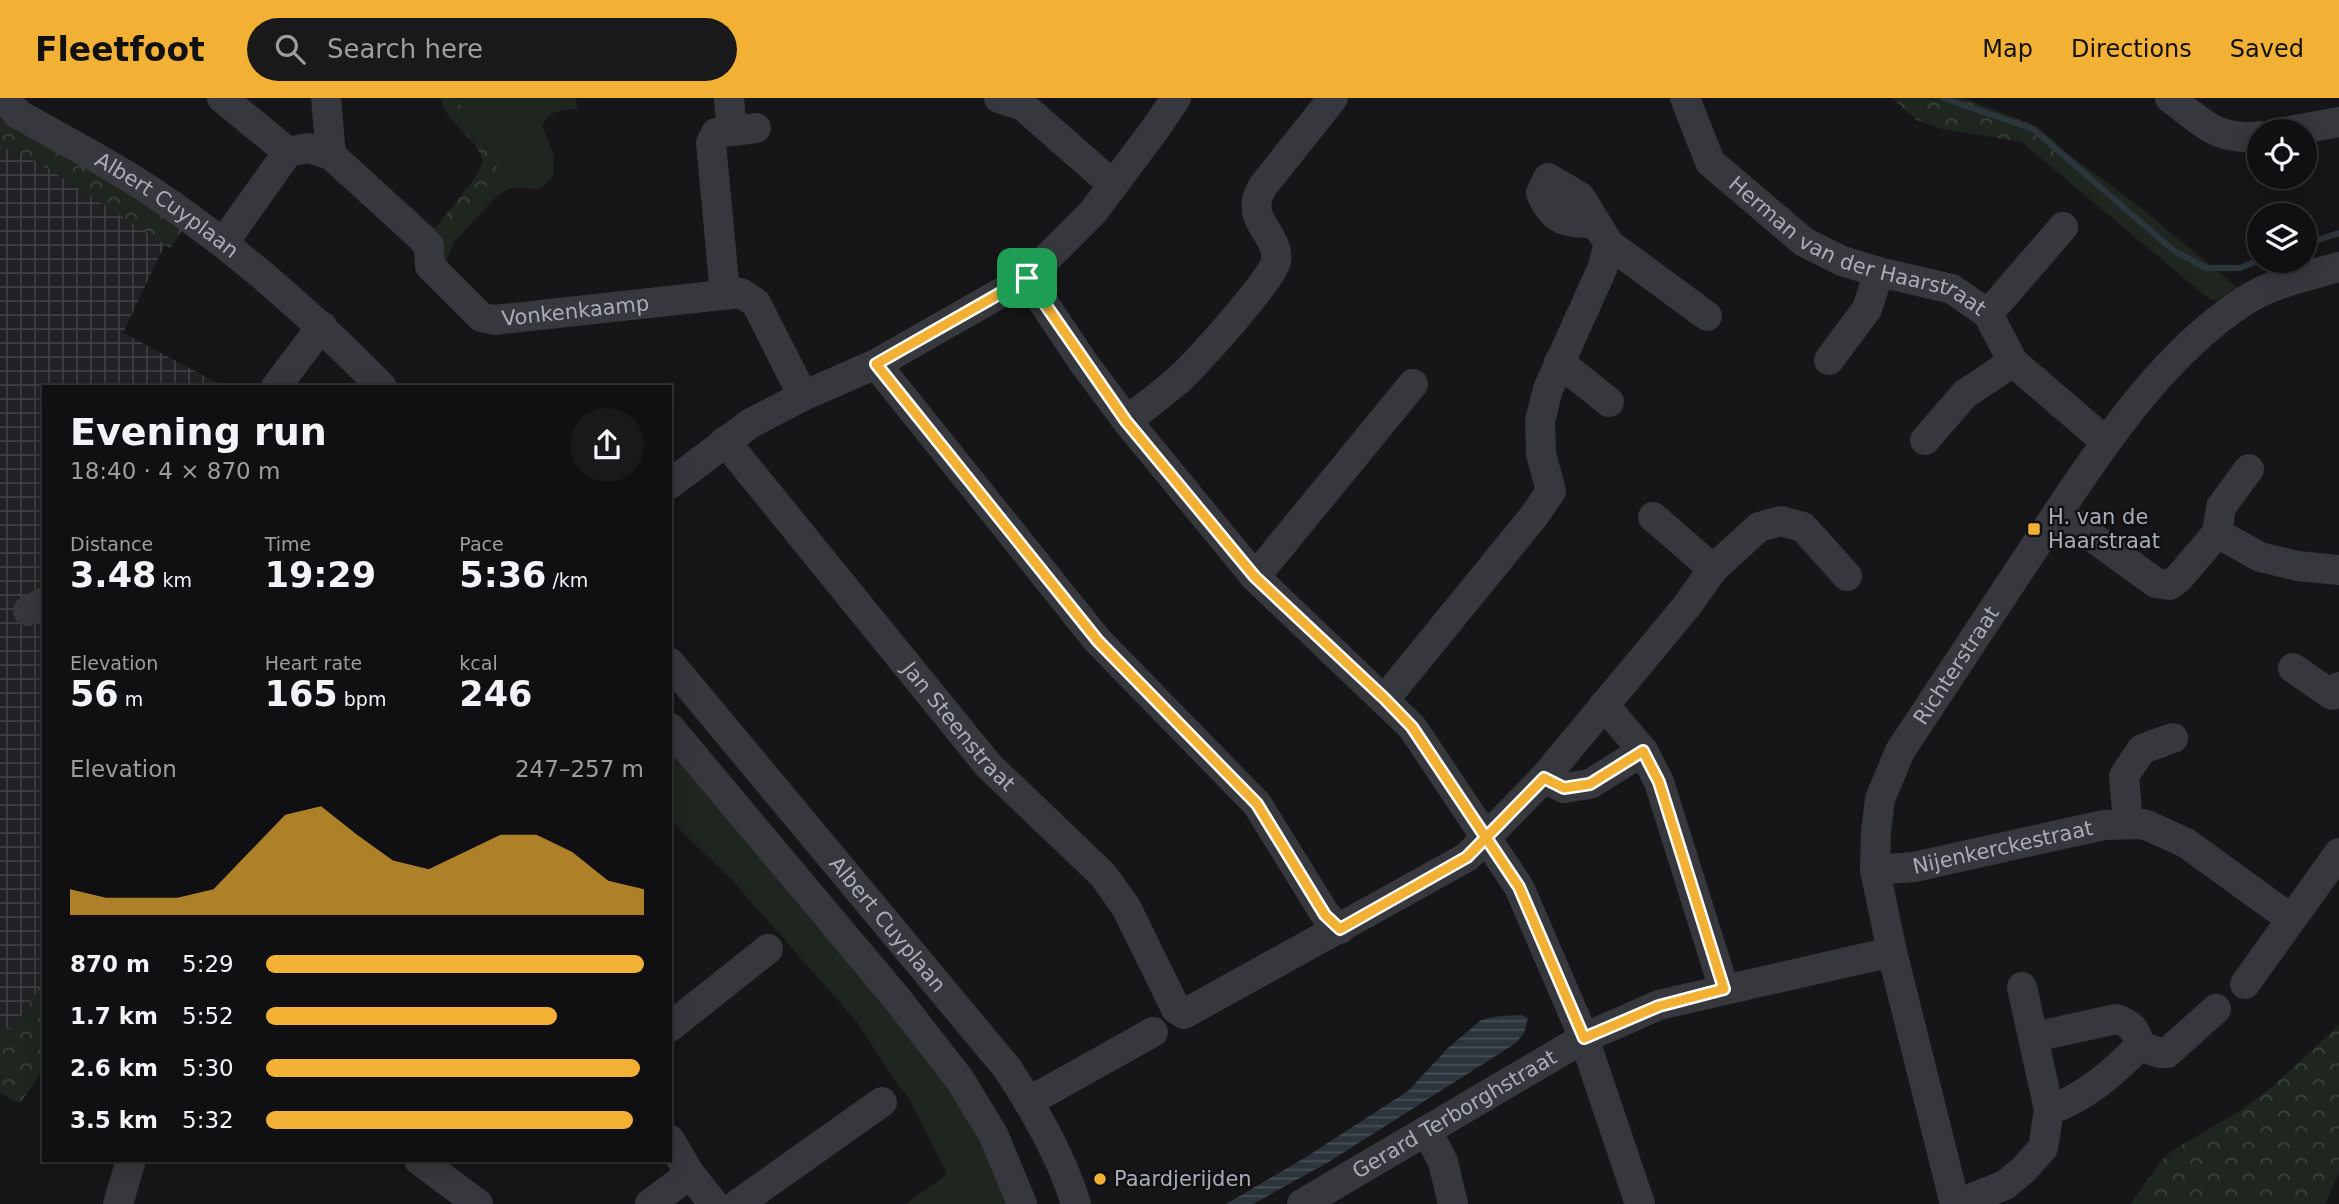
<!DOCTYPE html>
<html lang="en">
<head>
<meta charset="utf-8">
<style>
  body { margin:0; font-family:"DejaVu Sans",sans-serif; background:#19191b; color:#f1f3f6; height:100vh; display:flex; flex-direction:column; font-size:26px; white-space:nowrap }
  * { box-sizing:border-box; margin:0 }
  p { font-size:23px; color:#9c9d9f }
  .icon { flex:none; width:38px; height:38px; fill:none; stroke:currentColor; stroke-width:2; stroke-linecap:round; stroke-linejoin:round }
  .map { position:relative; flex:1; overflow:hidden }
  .drawer { position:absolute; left:42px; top:287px; width:630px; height:777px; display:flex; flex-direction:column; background:#101012; border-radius:0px; box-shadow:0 4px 18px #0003,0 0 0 2px #303032 }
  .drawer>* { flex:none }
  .fabs { position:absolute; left:2247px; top:21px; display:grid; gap:14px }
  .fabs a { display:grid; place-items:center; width:70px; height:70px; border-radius:50%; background:#101012; box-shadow:0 4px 18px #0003,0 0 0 2px #303032; font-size:35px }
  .pin { position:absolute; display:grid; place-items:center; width:60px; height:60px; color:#fff; margin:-30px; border-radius:14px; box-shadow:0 4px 10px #0006 }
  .round { display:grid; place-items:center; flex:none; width:74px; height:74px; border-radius:37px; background:#19191b }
  .overview { display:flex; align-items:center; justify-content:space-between; height:119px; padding:0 28px }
  h1 { font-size:38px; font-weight:800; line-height:52px }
  .figures { display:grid; grid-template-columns:repeat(3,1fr); gap:10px; height:119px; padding:7px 28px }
  .figures div { display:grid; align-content:center }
  .figures b { font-size:35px; font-weight:800 }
  .figures small { font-size:19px; font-weight:400 }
  .figures p { font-size:19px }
  .chart { height:196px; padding:14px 28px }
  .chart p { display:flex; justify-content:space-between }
  .chart svg { width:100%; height:126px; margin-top:7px; fill:#f2b134; opacity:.7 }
  ul { padding:0 28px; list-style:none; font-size:23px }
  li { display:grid; grid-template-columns:112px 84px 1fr; align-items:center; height:52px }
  li i { height:18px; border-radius:9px; background:#f2b134 }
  header { display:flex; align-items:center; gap:42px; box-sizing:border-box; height:98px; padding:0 35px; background:#f2b134; color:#111 }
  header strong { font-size:33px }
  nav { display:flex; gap:38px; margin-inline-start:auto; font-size:24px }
  .search { width:490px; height:63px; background:#19191b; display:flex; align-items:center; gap:18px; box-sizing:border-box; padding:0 24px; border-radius:38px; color:#9c9d9f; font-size:26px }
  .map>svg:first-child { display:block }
</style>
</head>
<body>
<header>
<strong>Fleetfoot</strong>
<div class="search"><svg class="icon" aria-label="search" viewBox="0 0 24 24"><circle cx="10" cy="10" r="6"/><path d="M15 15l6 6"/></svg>Search here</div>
<nav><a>Map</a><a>Directions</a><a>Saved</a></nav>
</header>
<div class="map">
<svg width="2339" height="1106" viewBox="0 0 2339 1106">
  <defs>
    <pattern id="industrial-grid" width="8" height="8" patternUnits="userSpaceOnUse" patternTransform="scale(1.75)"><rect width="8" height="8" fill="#222225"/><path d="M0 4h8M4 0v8" fill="none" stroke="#3f3f43"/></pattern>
    <pattern id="forest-crowns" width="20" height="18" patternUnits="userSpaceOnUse" patternTransform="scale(1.75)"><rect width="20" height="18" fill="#1e261f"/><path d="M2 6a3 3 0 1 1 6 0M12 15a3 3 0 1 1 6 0" fill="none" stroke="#3c433d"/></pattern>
    <pattern id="water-rules" width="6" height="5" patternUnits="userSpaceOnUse" patternTransform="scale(1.75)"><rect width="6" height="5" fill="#2c353c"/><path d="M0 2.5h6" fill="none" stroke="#485056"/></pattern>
  </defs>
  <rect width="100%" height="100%" fill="#161618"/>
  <!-- industrial -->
  <path fill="url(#industrial-grid)" d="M0 41 166 144 123 235 225 289H44V929L0 975Z"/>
  <!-- grass -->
  <g fill="#1e261f">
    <path d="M456 0H576L577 11C562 11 549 13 542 28L554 58 553 79 540 91 510 90 495 100 454 144 445 168 437 143 481 96 487 39 462 12Z"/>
    <path d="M2070 57 2132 103 2237 189 2216 203 2209 201 2057 74Z"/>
    <path d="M670 652 821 834 847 861 968 1016 1007 1106H906L947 1076 907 997 897 986 857 924 731 781 683 735 670 719Z"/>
  </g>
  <!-- forest -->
  <g fill="url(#forest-crowns)">
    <path d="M441 0H456C467 24 492 36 500 61 488 93 462 118 437 143L431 135 475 80 483 64C478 38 445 27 441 0Z"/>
    <path d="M1892 0H1964L2036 28 2070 57 2057 74 2022 44 1942 31 1917 22Z"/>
    <path d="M0 16 189 124 170 150 31 60 0 49Z"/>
    <path d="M44 882V971L21 1004H16L0 995V926L8 931H13Z"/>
    <path d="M2339 927V1075L2325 1106H2130L2161 1063 2173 1052 2241 1012 2273 988Z"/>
  </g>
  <!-- water -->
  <path fill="url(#water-rules)" d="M1521 917 1528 920 1524 935 1516 945 1327 1065 1253 1106H1226L1306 1059 1408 993 1448 950 1481 922 1500 918Z"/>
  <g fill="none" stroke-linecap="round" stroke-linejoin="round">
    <!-- stream -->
    <g stroke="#2c353c" stroke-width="6">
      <path d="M1943 0 2033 31 2173 152 2206 170H2240L2259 162"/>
      <path d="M2305 146 2339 135"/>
    </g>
    <!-- minor -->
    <g stroke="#37383d" stroke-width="30">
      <path id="s1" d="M4 0 18 16C62 41 109 65 151 93 237 151 309 215 382 289"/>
      <path d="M222 0 288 54"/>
      <path d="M326 0 331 57"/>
      <path d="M729 0 732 33"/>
      <path d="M999 0 1023 8 1112 86"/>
      <path id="s2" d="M1685 0 1710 64 1804 144 1842 163 1879 174 1952 191 1988 216 2013 264 2105 343"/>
      <path d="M2170 0C2201 23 2217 44 2259 38"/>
      <path d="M2290 33 2339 24"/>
      <path d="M1596 125C1566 125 1553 124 1541 95L1548 80 1580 99 1609 146 1707 218"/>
      <path id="s3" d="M224 144 288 54 308 50 331 57 422 140 429 148 430 168 481 219 494 222 741 195 756 205 803 298"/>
      <path d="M1027 180 1083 264 1127 323 1255 479 1412 629 1519 789 1584 940 1640 1106"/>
      <path d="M725 195 711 45 716 35 756 30"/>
      <path d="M1988 216 2063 129"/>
      <path d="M1829 262 1867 211 1879 174"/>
      <path d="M1559 264 1609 304"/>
      <path d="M876 266 1098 543 1257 706 1325 816 1340 831"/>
      <path d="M276 289 322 228"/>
      <path d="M1127 323C1143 310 1161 297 1177 283 1195 267 1273 181 1276 163 1280 141 1252 125 1257 103 1257 98 1261 92 1263 88L1333 0"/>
      <path d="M1925 342 1965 296 2013 264"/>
      <path id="s4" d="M725 343 988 667 1103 777 1126 809 1176 911 1184 916 1467 759 1544 680 1686 509 1713 471 1759 429 1781 423 1803 429 1847 478"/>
      <path d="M670 386 751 325 803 298 876 266 1027 180 1093 114 1158 27 1176 0"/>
      <path d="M2058 414 2156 485 2169 487 2178 481 2217 435 2221 409 2249 371"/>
      <path d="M1653 419 1713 471"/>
      <path d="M2217 435 2260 459 2298 468 2339 472"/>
      <path d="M1255 479 1413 286"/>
      <path d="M28 513 44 504"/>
      <path id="s5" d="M670 565 1007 970C1035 1012 1061 1057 1076 1106"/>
      <path d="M2293 570 2332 597 2339 589"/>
      <path d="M1385 601 1534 418 1551 393 1541 356 1540 323 1548 291 1602 171 1609 146"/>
      <path d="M1604 607 1643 653 1659 684 1724 891"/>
      <path d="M670 630 898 902 960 982 993 1036 1022 1106"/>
      <path d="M1544 680 1564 690 1590 686 1643 653"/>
      <path d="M2128 725 2124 678 2142 651 2173 640"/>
      <path id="s6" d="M1875 772 1914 769 2104 727 2144 726 2186 745 2291 821"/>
      <path d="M2245 886 2339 755"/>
      <path d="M670 929 768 851"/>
      <path d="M2034 939 2116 921C2132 926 2136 932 2140 948"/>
      <path d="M2140 948 2160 955H2167L2216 911"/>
      <path d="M1028 1004 1153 934"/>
      <path d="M2049 1012C2087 999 2112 975 2140 948"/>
      <path d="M1427 1033 1443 1064 1453 1106"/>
      <path d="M670 1042 690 1076 714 1106"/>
      <path d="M419 1062 478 1106"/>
      <path d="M118 1106 131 1062"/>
      <path d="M650 1106 690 1076"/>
      <path d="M738 1106 882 1004"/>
      <path id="s7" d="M1302 1106 1584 940 1659 907 1892 854"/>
      <path id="s8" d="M1955 1106 1892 854 1875 772 1876 734 1880 701 1900 653C1946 583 1992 514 2038 444 2097 357 2155 262 2244 203 2272 185 2307 178 2339 169"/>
      <path d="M1957 1106 2005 1087 2023 1072 2043 1050 2049 1012 2022 889"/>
    </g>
  </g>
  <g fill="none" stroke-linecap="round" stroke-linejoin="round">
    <defs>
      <path id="route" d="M1027 180 1126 323 1255 479 1385 601 1412 629 1519 789 1584 940 1659 908 1724 891 1659 684 1643 653 1590 686 1564 690 1544 680 1467 759 1340 831 1325 817 1257 706 1098 543 876 266 1027 180"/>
    </defs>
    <!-- route casing -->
    <use href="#route" stroke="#fff" stroke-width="14"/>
    <!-- route -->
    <use href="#route" stroke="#f2b134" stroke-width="9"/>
  </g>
  <!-- markers -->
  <g fill="#f2b134" stroke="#111113" stroke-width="2.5">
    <rect x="2027" y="424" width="14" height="14" rx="3.5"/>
    <circle cx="1100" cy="1081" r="7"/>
  </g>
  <g text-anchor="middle" stroke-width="5" stroke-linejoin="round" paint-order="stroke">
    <!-- street labels -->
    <g font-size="21" fill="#a8adb8" stroke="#111113">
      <text dy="7" stroke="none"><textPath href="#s1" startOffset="196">Albert Cuyplaan</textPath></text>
      <text dy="7" stroke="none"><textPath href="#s2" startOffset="242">Herman van der Haarstraat</textPath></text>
      <text dy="7" stroke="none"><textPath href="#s3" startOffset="476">Vonkenkaamp</textPath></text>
      <text dy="7" stroke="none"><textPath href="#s8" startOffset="569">Richterstraat</textPath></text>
      <text dy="7" stroke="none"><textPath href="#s4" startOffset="369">Jan Steenstraat</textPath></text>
      <text dy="7" stroke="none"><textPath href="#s6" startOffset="130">Nijenkerckestraat</textPath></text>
      <text dy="7" stroke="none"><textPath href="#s5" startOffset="340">Albert Cuyplaan</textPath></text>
      <text dy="7" stroke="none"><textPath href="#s7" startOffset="177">Gerard Terborghstraat</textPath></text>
    </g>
    <!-- poi labels -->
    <g font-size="21" fill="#a8adb8" stroke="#111113" text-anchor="start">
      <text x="2048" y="426">H. van de<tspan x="2048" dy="24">Haarstraat</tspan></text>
      <text x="1114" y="1088">Paardjerijden</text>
    </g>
  </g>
</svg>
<div class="fabs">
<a><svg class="icon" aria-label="locate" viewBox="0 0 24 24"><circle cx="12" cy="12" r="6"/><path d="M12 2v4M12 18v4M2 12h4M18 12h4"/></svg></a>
<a><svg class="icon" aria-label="layers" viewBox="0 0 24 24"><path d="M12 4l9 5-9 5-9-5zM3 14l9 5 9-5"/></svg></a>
</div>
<div class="pin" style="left:1027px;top:180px;background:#1e9e55"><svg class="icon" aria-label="arrive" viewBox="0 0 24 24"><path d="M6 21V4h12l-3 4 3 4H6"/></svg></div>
<section class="drawer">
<div class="overview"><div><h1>Evening run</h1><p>18:40 · 4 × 870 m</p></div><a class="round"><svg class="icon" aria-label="share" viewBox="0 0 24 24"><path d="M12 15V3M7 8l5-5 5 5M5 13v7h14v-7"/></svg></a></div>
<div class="figures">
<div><p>Distance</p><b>3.48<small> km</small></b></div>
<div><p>Time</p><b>19:29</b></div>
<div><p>Pace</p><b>5:36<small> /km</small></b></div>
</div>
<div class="figures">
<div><p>Elevation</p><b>56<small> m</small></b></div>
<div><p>Heart rate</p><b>165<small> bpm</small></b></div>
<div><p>kcal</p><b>246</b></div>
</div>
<div class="chart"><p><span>Elevation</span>247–257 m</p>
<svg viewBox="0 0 160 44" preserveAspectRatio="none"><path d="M0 44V35L10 38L20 38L30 38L40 35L50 22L60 9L70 6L80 16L90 25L100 28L110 22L120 16L130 16L140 22L150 32L160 35V44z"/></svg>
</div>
<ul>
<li><b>870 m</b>5:29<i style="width:100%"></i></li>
<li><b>1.7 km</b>5:52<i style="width:77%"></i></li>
<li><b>2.6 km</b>5:30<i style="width:99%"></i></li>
<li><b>3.5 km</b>5:32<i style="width:97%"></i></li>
</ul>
</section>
</div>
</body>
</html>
